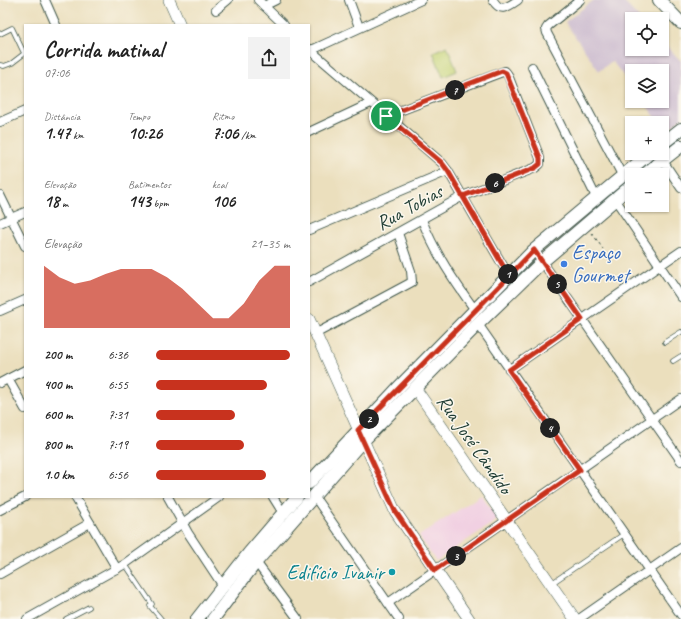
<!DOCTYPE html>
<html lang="pt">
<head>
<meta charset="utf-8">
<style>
  body { margin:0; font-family:Caveat,sans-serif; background:#f2f2f2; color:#222; height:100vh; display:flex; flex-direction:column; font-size:15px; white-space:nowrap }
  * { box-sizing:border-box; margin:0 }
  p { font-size:13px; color:#767676 }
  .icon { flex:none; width:22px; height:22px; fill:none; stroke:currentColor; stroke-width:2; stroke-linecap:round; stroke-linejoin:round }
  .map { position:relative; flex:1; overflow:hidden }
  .drawer { position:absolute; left:24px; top:24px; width:286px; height:474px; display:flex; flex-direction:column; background:#fff; border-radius:0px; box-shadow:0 1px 3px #0004 }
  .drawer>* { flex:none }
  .buttons { position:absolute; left:625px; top:12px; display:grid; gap:8px }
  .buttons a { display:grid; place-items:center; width:44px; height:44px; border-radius:0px; background:#fff; box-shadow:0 1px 3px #0004; font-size:20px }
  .pin { position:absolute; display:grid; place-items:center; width:34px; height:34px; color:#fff; margin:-17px; border:2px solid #fff; border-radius:50%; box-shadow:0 1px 4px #0007 }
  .km { position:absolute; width:20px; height:20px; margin:-10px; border-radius:50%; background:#222; color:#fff; font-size:11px; line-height:20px; text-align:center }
  .round { display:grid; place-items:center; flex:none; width:42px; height:42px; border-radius:0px; background:#f2f2f2 }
  .overview { display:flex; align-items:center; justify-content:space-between; height:68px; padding:0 20px }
  h1 { font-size:22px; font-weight:800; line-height:30px }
  .figures { display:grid; grid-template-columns:repeat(3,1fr); gap:6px; height:68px; padding:4px 20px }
  .figures div { display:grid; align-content:center }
  .figures b { font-size:17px; font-weight:800 }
  .figures small { font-size:11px; font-weight:400 }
  .figures p { font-size:11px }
  .chart { height:112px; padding:8px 20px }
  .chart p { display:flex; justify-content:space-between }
  .chart svg { width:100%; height:72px; margin-top:4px; fill:#c8321e; opacity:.7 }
  ul { padding:0 20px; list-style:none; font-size:13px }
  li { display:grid; grid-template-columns:64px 48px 1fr; align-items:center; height:30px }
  li i { height:10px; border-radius:5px; background:#c8321e }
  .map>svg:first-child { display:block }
</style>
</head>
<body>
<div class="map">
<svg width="681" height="619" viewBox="0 0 681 619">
  <rect width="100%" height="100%" fill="#fbf7ec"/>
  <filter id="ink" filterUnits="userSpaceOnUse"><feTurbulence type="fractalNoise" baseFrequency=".025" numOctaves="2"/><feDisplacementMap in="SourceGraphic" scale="8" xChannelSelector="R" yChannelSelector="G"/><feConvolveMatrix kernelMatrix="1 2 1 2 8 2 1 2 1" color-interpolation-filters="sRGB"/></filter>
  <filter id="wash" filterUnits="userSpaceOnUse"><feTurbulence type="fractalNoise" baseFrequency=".012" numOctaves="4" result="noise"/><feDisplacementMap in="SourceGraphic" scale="16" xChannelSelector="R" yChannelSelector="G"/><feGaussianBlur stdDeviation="0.9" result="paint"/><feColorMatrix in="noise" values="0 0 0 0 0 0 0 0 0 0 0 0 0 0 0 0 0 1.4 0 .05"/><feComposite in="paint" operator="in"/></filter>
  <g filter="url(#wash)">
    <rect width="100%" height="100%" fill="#ebdfbd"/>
    <!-- built -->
    <path fill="#f1d0e2" d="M481 495 497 518V520L436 561 419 536Z"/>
    <!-- industrial -->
    <path fill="#cebed0" d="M594 0H622L640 19H632V49H662V42L681 61V118L667 132 662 126V123H660L643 101H662V71H632V87L612 61 599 71 565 22Z"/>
    <!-- green -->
    <path fill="#c5d375" stroke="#728854" d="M447 46 457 71 443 77 433 52Z"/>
  </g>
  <g filter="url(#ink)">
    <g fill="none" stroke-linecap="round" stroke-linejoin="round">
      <defs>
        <g id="lane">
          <path d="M0 34 12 28 24 53"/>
          <path d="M0 65 4 66 12 63 25 53"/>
          <path d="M665 342 681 332"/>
          <path d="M673 361 681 356"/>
          <path d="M125 564 152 604 150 606 161 619"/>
          <path d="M552 583 624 534"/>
          <path d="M66 619 89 607"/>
        </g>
        <g id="street">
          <path d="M45 0 56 25"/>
          <path d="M258 0 284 25"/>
          <path d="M349 0 359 27"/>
          <path d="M493 0C500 13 508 7 518 0"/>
          <path d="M580 0 548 26 546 29 547 33 622 175"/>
          <path d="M264 6 276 0"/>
          <path d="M216 10 228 0"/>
          <path d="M309 49 442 163 448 171 509 276"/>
          <path d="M309 50 316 48 421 0"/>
          <path d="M532 67 596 197"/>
          <path d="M0 122 25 111"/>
          <path d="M309 132 371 103"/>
          <path d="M663 161 681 188"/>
          <path d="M0 195 25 246"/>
          <path d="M615 199 681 297"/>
          <path d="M422 220C435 253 454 281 475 310"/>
          <path d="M0 223 25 212"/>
          <path d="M309 230 448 171"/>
          <path d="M534 250 681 461"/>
          <path d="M309 282 463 196 535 168 540 164V158L508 75 505 71 386 116"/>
          <path d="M0 311 25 300"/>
          <path d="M478 324 681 615"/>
          <path d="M315 334 412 282 411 271 398 233"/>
          <path d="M509 370 681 251"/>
          <path d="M8 379 25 409"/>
          <path d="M0 383 25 370"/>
          <path d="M314 496 399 619"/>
          <path d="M75 497 117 569"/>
          <path d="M168 497 188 533 223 586"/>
          <path d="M273 497 283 513"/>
          <path d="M0 510 25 497"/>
          <path d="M256 562 298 619"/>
          <path d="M0 574 90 523"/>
          <path d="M388 603 681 399"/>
          <path d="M27 619 125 564 219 497"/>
          <path d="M579 619 681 548"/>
        </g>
        <g id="secondary">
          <path d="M169 0 180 25"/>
          <path d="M309 319 395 511 469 619"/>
          <path d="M415 388 575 619"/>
        </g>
        <g id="primary">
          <path d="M659 0 681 23"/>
          <path d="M662 144 681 129"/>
          <path d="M644 175 681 146"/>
          <path d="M309 483 397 389 534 250 650 153"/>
          <path d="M197 619 249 553 297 497"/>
          <path d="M213 619 256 562 357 447 478 324 542 262 632 185"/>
        </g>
      </defs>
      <!-- lane casing -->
      <use href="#lane" stroke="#3e5549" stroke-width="5.5"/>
      <!-- street casing -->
      <use href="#street" stroke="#3e5549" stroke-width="10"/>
      <!-- secondary casing -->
      <use href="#secondary" stroke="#3e5549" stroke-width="12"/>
      <!-- primary casing -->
      <use href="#primary" stroke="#3e5549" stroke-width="14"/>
      <!-- path -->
      <path stroke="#3e5549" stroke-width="1" stroke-dasharray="3 3" stroke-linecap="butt" d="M592 233 603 249"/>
      <!-- lane -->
      <use href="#lane" stroke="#fff" stroke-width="4"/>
      <!-- street -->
      <use href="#street" stroke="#fff" stroke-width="8"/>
      <!-- secondary -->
      <use href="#secondary" stroke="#fff" stroke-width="11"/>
      <!-- primary -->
      <use href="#primary" stroke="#fff" stroke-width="12"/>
    </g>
  </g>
  <g fill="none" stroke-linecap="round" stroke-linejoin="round" filter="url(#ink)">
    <defs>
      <path id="route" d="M386 116 442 163 448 171 509 276 358 430 395 511 435 570 580 470 509 370 582 319 534 250 509 276 506 271 463 196 535 168 540 164V158L506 73 502 71 386 116"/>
    </defs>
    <!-- route casing -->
    <use href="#route" stroke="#fff" stroke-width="8"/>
    <!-- route -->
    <use href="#route" stroke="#c8321e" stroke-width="5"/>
  </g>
  <!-- markers -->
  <circle fill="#3f7fe0" stroke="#fbf7ec" stroke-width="1.5" cx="564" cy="264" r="4"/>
  <circle fill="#0f9aa8" stroke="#fbf7ec" stroke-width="1.5" cx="392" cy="572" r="4"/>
  <g text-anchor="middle" stroke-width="3" stroke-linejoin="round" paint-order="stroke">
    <!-- street labels -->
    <g font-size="20" fill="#1f3d34" stroke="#fbf7ec">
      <text transform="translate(409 207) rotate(-29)" y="7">Rua Tobias</text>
      <text transform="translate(475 444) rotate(55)" y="7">Rua José Cândido</text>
    </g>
    <!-- shop labels -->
    <g font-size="20" fill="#366cbe" stroke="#fbf7ec" text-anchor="start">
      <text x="572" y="259">Espaço<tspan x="572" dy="23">Gourmet</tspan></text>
    </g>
    <!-- culture labels -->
    <g font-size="20" fill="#0d838f" stroke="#fbf7ec" text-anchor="end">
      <text x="384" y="579">Edifício Ivanir</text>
    </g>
  </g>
</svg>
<div class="buttons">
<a><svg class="icon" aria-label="locate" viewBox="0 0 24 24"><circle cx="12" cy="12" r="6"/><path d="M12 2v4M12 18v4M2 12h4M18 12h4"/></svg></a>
<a><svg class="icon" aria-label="layers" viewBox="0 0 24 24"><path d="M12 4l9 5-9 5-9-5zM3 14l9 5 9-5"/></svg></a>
<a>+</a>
<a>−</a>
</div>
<div class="pin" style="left:386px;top:116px;background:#1e9e55"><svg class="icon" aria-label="arrive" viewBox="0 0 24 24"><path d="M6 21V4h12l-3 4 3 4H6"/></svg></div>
<b class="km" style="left:508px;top:274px">1</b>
<b class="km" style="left:369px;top:419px">2</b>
<b class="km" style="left:456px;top:556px">3</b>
<b class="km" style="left:550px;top:428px">4</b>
<b class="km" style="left:557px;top:284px">5</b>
<b class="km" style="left:495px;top:183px">6</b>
<b class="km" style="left:455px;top:90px">7</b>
<section class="drawer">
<div class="overview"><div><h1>Corrida matinal</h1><p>07:06</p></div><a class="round"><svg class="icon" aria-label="share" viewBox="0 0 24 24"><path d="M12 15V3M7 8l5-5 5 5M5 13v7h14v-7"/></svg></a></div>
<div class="figures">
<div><p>Distância</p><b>1.47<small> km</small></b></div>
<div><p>Tempo</p><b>10:26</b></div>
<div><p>Ritmo</p><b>7:06<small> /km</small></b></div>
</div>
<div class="figures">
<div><p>Elevação</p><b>18<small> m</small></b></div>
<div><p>Batimentos</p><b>143<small> bpm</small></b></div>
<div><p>kcal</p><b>106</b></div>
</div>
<div class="chart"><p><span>Elevação</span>21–35 m</p>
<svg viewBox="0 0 160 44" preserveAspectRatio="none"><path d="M0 44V6L10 13L20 17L30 15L40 11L50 8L60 8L70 8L80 13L90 20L100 29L110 38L120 38L130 29L140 15L150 6L160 6V44z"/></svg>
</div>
<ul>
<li><b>200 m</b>6:36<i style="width:100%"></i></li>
<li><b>400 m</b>6:55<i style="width:83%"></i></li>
<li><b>600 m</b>7:31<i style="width:59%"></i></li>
<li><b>800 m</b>7:19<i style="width:66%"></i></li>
<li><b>1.0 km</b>6:56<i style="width:82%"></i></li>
</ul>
</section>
</div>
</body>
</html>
